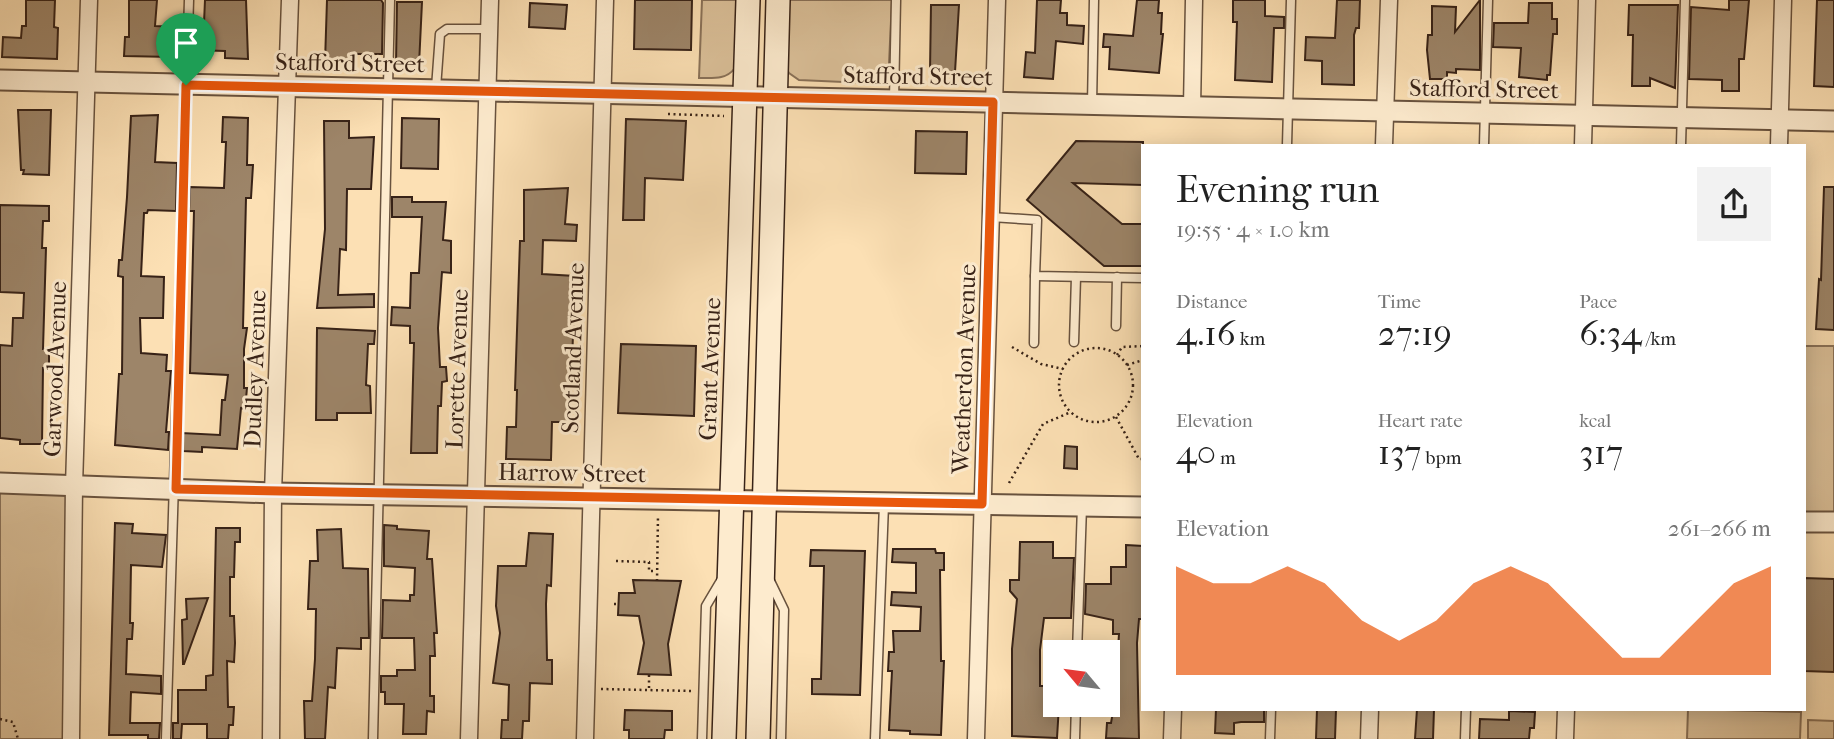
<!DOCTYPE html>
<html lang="en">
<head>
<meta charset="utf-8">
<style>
  body { margin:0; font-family:"IM FELL French Canon",serif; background:#f2f2f2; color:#222; height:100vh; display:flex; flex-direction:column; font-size:26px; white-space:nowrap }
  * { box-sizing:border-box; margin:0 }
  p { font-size:23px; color:#767676 }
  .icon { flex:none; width:38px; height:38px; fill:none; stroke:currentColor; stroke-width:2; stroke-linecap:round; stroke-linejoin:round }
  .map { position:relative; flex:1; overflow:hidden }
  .details { position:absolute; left:1141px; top:144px; width:665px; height:567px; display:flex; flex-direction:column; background:#fff; border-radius:0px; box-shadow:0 4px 18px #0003 }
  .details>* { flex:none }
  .needle { width:46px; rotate:299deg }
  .tools { position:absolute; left:1043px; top:640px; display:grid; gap:14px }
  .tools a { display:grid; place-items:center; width:77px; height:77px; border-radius:0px; background:#fff; box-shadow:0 4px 18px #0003; font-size:35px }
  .pin { position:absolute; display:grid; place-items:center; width:60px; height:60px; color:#fff; margin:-72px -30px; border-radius:50% 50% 50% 0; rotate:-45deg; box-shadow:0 0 7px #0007 }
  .pin .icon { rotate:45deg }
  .round { display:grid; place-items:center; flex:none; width:74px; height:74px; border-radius:0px; background:#f2f2f2 }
  .headline { display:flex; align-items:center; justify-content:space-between; height:119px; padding:0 35px }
  h1 { font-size:38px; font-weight:600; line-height:52px }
  .stats { display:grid; grid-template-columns:repeat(3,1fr); gap:10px; height:119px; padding:7px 35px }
  .stats div { display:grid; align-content:center }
  .stats b { font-size:35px; font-weight:600 }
  .stats small { font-size:19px; font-weight:400 }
  .stats p { font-size:19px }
  .chart { height:196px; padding:14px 35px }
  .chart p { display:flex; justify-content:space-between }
  .chart svg { width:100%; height:126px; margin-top:7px; fill:#ea580c; opacity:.7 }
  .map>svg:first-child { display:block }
</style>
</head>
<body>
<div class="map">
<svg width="1834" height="739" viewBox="0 0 1834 739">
  <rect width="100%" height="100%" fill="#fce0b4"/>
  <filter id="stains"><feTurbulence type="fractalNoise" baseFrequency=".00286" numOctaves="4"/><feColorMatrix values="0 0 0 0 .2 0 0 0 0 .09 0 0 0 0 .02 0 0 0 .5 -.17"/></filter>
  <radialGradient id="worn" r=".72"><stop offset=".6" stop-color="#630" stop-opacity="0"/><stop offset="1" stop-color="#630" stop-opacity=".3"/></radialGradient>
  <!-- green -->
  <g fill="#dbc099" stroke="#897158" stroke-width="2">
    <path d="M702 0H740L735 68C726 80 713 78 699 78Z"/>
    <path d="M789 0H892L888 84 799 80 789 73 786 68Z"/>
    <rect x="1804" y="346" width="30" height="176"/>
    <path d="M0 483 74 486 71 739H0Z"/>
    <path d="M1688 709 1801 712 1800 739H1687Z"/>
    <path d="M1808 720 1834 721V739H1808Z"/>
  </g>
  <!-- building -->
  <g fill="#9d8569" stroke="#372217" stroke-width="2">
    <path d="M26 0H55L54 27 58 28 57 59 2 57 3 37 21 38 22 26H26Z"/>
    <path d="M129 0H157L155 26 182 27 181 50H174L173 57 124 56 125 37H129Z"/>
    <path d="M205 0H246L248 59 225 58V51L194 50 195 27 204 23Z"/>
    <path d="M327 0H381L383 3 382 54H355V62H325Z"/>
    <path d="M635 0H692L691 50 634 49Z"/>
    <path d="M1037 0H1061L1060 13H1067V25L1084 26 1083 44 1056 41 1053 79 1024 77 1026 52 1035 53Z"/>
    <path d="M1137 0H1159L1158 13H1162L1161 34H1163L1159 73 1109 69 1110 47H1103L1104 34 1133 36Z"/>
    <path d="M1233 0H1265V16L1284 17V28H1274L1272 82 1235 80 1237 22H1233Z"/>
    <path d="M1337 0H1360L1359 28H1356L1354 35V85L1322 84V61L1305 60 1306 37 1335 38Z"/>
    <path d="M1480 0V70L1456 69V73L1447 72V79H1430L1427 50 1428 35H1432V6L1456 7 1455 32Z"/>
    <path d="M1729 0H1749L1744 59H1739V91H1722V80L1689 79 1691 7 1729 10Z"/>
    <path d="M1817 0H1834V87L1814 86Z"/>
    <path d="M397 2H422L419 65 396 64Z"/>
    <path d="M530 3 567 5 565 29 529 27Z"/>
    <path d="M1529 3H1552V19H1557V34H1553L1550 75H1547V80L1519 77 1521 48 1493 47 1494 23H1528Z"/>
    <path d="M931 5H959L955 72 930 71Z"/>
    <path d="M1629 5H1678L1675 88 1650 78V86H1632L1633 35H1628Z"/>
    <path d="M18 110H51L49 175 23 174 24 170H21Z"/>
    <path d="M158 115 155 162 177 163 176 211 148 210 147 213H144L141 276 164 277 163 318H140L141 353 167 355 166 371H171L166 432H169L168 450 115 445 119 374H122L123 277 118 276 119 260H122L127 197 131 116Z"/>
    <path d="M223 117 248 118 247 165H253L251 198H246L243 328H247L244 349V388H247L245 409 241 408 237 449 202 447V452L183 451 182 433 220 435 222 400H225L228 375 190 373 194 211H189L190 187 224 188 226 142H222Z"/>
    <path d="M402 118 439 119 438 169 401 168Z"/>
    <path d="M626 119 686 121 683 180 645 178 644 220H623Z"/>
    <path d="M324 121H349V138L374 137 371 189H347L346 250 340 249 338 295 374 294V307L317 308 325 229Z"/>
    <path d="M916 131 967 132 966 174 915 173Z"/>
    <path d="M1076 141 1143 142V185L1073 183 1122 224H1143V266H1104L1027 200Z"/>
    <path d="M1824 187H1834V330L1816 329 1819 279 1821 280Z"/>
    <path d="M568 188 565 224 577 225 576 241 543 240 542 274 575 276 570 422H552L551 460 506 459 507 427H516L517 390H515L520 241H524V190Z"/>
    <path d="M392 197H412V202H446L443 240 451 241V273L442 272 438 328 440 367H446L447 381 442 382 441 406H438L437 453H411L414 343H410V326L391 325 392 307 410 308 411 273H419L422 217H392Z"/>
    <path d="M0 205 49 206V221H43L42 248H46L43 349H49V368H43L42 444H20V440L0 438V345L12 346 13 318H23L24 293 0 292Z"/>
    <path d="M317 328 375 331 374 344H368L366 385 370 386 371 413H337V420H316Z"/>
    <path d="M621 344 696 346 694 416 618 413Z"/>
    <path d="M1065 446 1077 447V469L1064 468Z"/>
    <path d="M115 523 133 524 132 533 166 535 162 567 131 565 130 623H133L132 639H127L126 674 161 676V694L131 692 130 723H160L159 739H148V735H109Z"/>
    <path d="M384 525 397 526V529L429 531 427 559H432L437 633H434L435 656H430V696H434V712L427 711 426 734H403L404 704H385V692H381V676H397V670H415L414 638H382L383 600 410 601V595H414L415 568 384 566Z"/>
    <path d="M216 528H240V542H235L234 577H230V616H234L235 643 234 662 227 661 228 707H234L233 725H229L228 739H207V724H182L181 739H173V723H178V690H206V676L213 675Z"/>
    <path d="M341 529 343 568 368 569 369 638H361V649L337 648 335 688 328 687 325 739H305L304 701H312L315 659 316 609H308L310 561H318L317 530Z"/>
    <path d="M529 533 553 534 551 586 547 585 546 604 547 660H552V684L530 683 529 721H523L522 739H501L502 720H508L509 685 493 683 500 633 496 606 498 566H526Z"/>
    <path d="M1020 542H1053V558H1074L1071 618H1044L1040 650V686H1055V705H1059L1057 738 1012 736V649L1017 599 1010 591V580H1019Z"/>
    <path d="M1126 545 1143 546V619H1139L1137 643 1139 739 1106 738 1107 723H1111L1114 706 1119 634H1113V620L1085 614 1086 584H1111V567H1126Z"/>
    <path d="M893 549H935L936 553H944V570H940L941 661H944L941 735 910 734V731L889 730 892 671H888L889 652H894L893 631H920L921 607 891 605 892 592 916 593V563L892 562Z"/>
    <path d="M811 550 865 551 860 695 812 694V679H821L824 566H810Z"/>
    <path d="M1804 578 1834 579V672L1804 671Z"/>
    <path d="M633 580 681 581 668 644 671 675 638 674 644 643 639 616 618 615 619 593H635Z"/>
    <path d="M208 598 184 664H183L182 620 187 619 186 599Z"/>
    <path d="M1216 709H1264V722H1241L1234 723V734L1215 733Z"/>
    <path d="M1317 709H1336L1335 739H1316Z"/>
    <path d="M1417 709H1434L1433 739H1415Z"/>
    <path d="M625 710 672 711V730H665L664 739H629V730H624Z"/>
    <path d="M1509 711 1535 712 1534 728H1530L1529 739H1479L1480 719 1509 720Z"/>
  </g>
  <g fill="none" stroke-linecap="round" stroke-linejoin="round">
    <defs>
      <g id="service">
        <path d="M436 88 440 34 447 29H490"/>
        <path d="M894 100 896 0"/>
        <path d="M1092 104 1094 0"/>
        <path d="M1287 145 1291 0"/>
        <path d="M1484 145 1488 0"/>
        <path d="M1681 145 1685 0"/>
        <path d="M991 217 1037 220 1035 276 1143 278"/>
        <path d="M1116 326 1117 277"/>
        <path d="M1074 342 1076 277"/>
        <path d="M1034 343 1035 276"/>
        <path d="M770 581 784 610 781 739"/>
        <path d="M1077 653 1082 506"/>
        <path d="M166 739 189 0"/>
        <path d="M373 739 390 0"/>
        <path d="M702 739 706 606 722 579"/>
        <path d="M875 739 884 504"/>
        <path d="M1075 739 1076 705"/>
        <path d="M1270 739 1271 709"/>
        <path d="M1465 739 1466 709"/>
      </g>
      <g id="minor">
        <path d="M1192 107 1194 0"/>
        <path d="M1384 145 1389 0"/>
        <path d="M1583 145 1587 0"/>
        <path d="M1779 145 1783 0"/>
        <path d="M71 739 74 486 89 0"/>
        <path d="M271 739 273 493 290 0"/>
        <path d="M469 739 490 0"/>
        <path d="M585 739 605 0"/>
        <path d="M976 739 997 0"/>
        <path d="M1172 739 1173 709"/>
        <path d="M1369 739 1370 709"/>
        <path d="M1565 739 1566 709"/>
      </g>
      <g id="tertiary">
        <path d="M0 80 1834 121"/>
        <path d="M0 483 273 493 1143 507"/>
        <path d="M1804 522H1834"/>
      </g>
      <g id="secondary">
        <path d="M724 739 748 0"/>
        <path d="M758 739 778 0"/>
      </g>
    </defs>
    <!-- service casing -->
    <use href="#service" stroke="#68523e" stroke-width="11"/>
    <!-- minor casing -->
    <use href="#minor" stroke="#68523e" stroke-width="19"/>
    <!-- tertiary casing -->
    <use href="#tertiary" stroke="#68523e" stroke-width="23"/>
    <!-- secondary casing -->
    <use href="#secondary" stroke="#372217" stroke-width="26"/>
    <!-- path -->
    <g stroke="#372217" stroke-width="2.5" stroke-dasharray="2 3.5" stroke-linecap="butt">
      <path d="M668 114 724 116"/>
      <path d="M1012 347 1041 364 1063 369"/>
      <circle cx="1096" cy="385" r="37"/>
      <path d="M1117 355 1122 347 1143 346"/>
      <path d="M1127 365 1143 360"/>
      <path d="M1116 417 1139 459H1143"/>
      <path d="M1009 483 1043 424 1071 412"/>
      <path d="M616 561 649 562V571H656"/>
      <path d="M657 581 658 515"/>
      <path d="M614 604H618"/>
      <path d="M649 688V674"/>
      <path d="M601 689 692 691"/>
      <path d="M0 719 13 722 18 739"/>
    </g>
    <!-- service -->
    <use href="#service" stroke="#fdebce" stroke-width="8"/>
    <!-- minor -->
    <use href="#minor" stroke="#fdebce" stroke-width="16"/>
    <!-- tertiary -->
    <use href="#tertiary" stroke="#fdebce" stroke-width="19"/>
    <!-- secondary -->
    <use href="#secondary" stroke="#fdebce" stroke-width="23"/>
  </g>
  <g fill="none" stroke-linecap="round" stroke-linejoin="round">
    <defs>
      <path id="route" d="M186 85 993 102 982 504 176 489Z"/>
    </defs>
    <!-- route casing -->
    <use href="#route" stroke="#fff" stroke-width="14"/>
    <!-- route -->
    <use href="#route" stroke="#ea580c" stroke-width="9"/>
  </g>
  <g text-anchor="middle" stroke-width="6" stroke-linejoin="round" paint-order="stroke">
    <!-- street labels -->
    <g font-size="24" fill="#372217" stroke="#fdebce">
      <text transform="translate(350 63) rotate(1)" y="8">Stafford Street</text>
      <text transform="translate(918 76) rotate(1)" y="8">Stafford Street</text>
      <text transform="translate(1484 89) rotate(1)" y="8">Stafford Street</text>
      <text transform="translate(573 348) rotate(-88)" y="8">Scotland Avenue</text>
      <text transform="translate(55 369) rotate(-88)" y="8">Garwood Avenue</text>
      <text transform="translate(255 369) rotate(-88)" y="8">Dudley Avenue</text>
      <text transform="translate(457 369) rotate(-88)" y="8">Lorette Avenue</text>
      <text transform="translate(710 369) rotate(-88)" y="8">Grant Avenue</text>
      <text transform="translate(964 369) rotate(-88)" y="8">Weatherdon Avenue</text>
      <text transform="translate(572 473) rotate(1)" y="8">Harrow Street</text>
    </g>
  </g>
  <rect width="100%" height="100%" filter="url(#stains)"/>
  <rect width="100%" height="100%" fill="url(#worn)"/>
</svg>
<div class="tools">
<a><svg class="needle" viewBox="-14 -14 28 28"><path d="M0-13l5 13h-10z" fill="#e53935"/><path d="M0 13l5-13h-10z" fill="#767676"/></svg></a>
</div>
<div class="pin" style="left:186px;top:85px;background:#1e9e55"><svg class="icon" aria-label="arrive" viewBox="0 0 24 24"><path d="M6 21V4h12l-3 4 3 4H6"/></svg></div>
<section class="details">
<div class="headline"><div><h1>Evening run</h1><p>19:55 · 4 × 1.0 km</p></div><a class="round"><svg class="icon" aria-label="share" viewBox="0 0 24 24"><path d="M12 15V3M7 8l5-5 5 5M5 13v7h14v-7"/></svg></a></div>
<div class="stats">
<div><p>Distance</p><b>4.16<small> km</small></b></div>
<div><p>Time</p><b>27:19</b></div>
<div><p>Pace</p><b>6:34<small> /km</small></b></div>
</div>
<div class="stats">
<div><p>Elevation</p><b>40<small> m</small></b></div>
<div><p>Heart rate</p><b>137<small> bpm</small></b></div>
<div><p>kcal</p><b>317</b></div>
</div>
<div class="chart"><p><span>Elevation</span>261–266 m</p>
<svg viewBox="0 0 160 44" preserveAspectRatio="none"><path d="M0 44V6L10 12L20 12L30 6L40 12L50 25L60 32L70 25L80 12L90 6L100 12L110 25L120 38L130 38L140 25L150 12L160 6V44z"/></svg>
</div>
</section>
</div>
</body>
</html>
